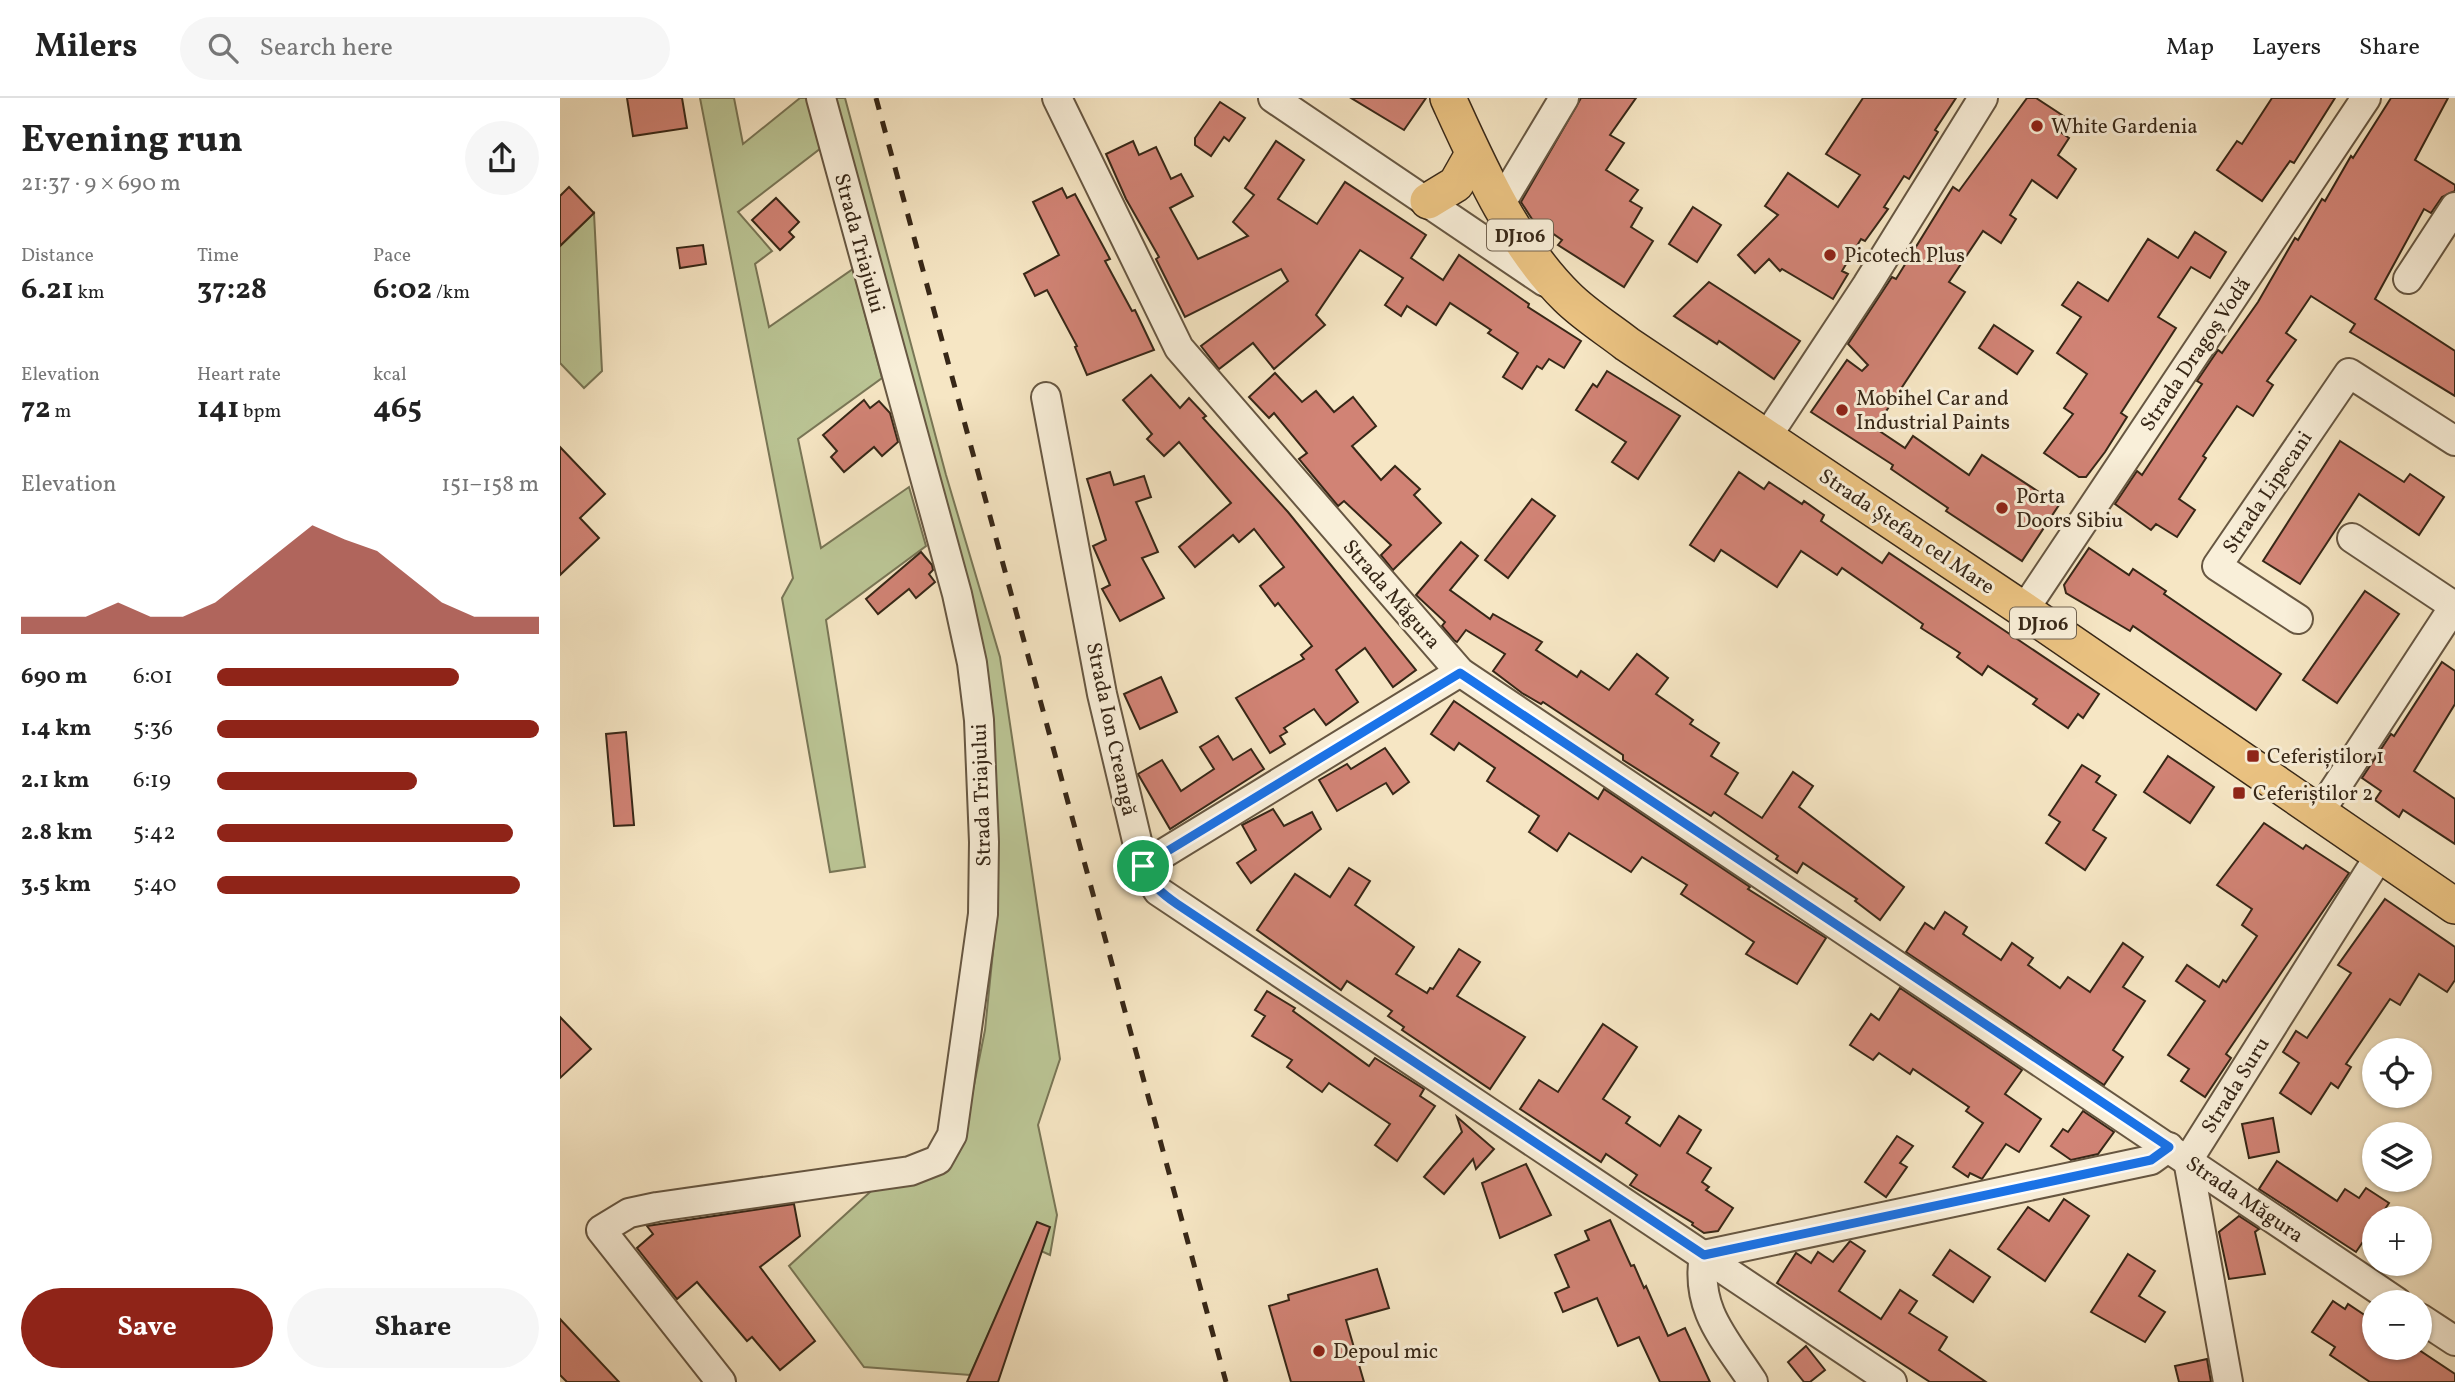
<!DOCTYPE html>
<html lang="en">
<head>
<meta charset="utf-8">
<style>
  body { margin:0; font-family:Vollkorn,serif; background:#f6f6f6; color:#222; height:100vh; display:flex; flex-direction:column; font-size:26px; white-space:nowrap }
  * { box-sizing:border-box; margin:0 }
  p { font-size:23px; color:#767676 }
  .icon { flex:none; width:38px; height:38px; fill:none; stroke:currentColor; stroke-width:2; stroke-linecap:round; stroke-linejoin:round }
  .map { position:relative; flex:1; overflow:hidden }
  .panel { display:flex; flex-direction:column; background:#fff; width:560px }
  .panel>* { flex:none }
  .tools { position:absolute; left:1802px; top:940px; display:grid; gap:14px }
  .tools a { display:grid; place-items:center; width:70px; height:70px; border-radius:50%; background:#fff; box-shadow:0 2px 5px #0004; font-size:35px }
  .pin { position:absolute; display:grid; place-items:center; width:60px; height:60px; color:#fff; margin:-30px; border:4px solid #fff; border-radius:50%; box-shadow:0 2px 7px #0007 }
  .round { display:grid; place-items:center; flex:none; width:74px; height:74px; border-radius:37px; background:#f6f6f6 }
  .overview { display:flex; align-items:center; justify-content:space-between; height:119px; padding:0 21px }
  h1 { font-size:38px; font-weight:700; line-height:52px }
  .stats { display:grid; grid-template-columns:repeat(3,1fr); gap:10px; height:119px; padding:7px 21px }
  .stats div { display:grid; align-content:center }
  .stats b { font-size:30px; font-weight:700 }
  .stats small { font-size:19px; font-weight:400 }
  .stats p { font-size:19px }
  .chart { height:196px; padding:14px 21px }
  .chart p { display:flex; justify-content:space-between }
  .chart svg { width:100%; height:126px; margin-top:7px; fill:#8f2418; opacity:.7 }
  .button { display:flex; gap:14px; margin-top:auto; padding:14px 21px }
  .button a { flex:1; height:80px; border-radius:42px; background:#8f2418; color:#fff; font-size:28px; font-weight:700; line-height:80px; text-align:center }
  .button a+a { background:#f6f6f6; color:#222 }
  ul { padding:0 21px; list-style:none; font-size:23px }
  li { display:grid; grid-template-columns:112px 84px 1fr; align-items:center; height:52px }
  li i { height:18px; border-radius:9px; background:#8f2418 }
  header { display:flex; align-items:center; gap:42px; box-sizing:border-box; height:98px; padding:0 35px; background:#fff; border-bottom:2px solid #e0e0e0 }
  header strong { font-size:33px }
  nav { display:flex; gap:38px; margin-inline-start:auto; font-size:24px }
  .search { width:490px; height:63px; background:#f6f6f6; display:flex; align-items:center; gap:18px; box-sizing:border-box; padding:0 24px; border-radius:38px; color:#767676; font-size:26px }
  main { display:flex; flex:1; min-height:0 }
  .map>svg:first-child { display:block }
</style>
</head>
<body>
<header>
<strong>Milers</strong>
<div class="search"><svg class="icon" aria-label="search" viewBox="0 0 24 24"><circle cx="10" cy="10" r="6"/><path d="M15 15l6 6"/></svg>Search here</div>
<nav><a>Map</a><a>Layers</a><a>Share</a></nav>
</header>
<main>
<section class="panel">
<div class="overview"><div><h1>Evening run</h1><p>21:37 · 9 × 690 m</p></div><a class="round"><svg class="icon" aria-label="share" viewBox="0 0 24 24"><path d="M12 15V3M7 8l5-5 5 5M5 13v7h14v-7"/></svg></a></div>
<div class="stats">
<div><p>Distance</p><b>6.21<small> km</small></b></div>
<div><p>Time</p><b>37:28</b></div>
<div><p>Pace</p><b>6:02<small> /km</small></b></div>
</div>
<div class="stats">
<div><p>Elevation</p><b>72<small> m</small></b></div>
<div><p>Heart rate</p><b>141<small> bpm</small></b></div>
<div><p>kcal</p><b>465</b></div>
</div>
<div class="chart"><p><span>Elevation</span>151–158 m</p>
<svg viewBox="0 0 160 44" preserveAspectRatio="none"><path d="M0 44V38L10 38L20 38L30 33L40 38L50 38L60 33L70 24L80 15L90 6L100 11L110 15L120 24L130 33L140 38L150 38L160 38V44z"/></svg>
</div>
<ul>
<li><b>690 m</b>6:01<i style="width:75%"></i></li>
<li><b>1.4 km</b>5:36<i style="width:100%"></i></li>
<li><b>2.1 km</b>6:19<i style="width:62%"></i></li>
<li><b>2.8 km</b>5:42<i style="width:92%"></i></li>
<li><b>3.5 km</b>5:40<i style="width:94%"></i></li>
</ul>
<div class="button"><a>Save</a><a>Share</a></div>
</section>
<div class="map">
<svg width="1895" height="1284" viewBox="0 0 1895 1284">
  <rect width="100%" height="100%" fill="#f6e6c4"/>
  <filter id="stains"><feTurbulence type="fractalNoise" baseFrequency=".00286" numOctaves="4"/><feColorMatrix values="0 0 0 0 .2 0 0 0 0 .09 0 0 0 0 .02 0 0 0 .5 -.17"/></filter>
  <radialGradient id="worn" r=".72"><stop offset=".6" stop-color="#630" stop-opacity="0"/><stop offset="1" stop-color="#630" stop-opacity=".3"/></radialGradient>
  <!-- green -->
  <g fill="#bbc595" stroke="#797656" stroke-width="2">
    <path d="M140 0H174L183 46 240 0H249L261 50 178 114 212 153 195 166 209 229 293 171 322 280 238 341 261 450 349 389 366 448 266 522 305 769 270 774 222 500 233 480Z"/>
    <path d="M272 0H285L386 377 440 559 500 961 478 1027 497 1117 490 1157 468 1147 410 1277 304 1269 229 1168 321 1084H359L386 1073 402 1047 425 932 437 814 431 687Z"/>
    <path d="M34 115 42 273 24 290 0 265V148Z"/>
  </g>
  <!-- building -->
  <g fill="#d18375" stroke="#372717" stroke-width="2">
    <path d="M67 0H122L127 30 73 38Z"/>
    <path d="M791 0H866L844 32Z"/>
    <path d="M1021 0H1076L1050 37 1064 45 1046 72 1078 92 1070 103 1082 110 1071 129 1093 143 1064 189 998 147 1002 142 972 121 961 104Z"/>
    <path d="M1303 0H1396L1375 32 1378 34 1349 81 1344 78 1324 109 1328 111 1305 143 1301 141 1282 173 1288 176 1273 201 1222 171 1220 173 1209 161 1195 175 1178 157 1218 117 1205 108 1228 75 1278 109 1300 77 1266 56Z"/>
    <path d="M1467 0H1476L1505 19 1496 31 1509 40 1498 57 1516 71 1497 100 1472 82 1450 117 1456 121 1441 145 1423 133 1389 184 1405 194 1315 330 1345 350 1353 338 1409 377 1422 357 1499 407 1462 463 1386 413 1388 410 1331 371 1333 367 1251 314 1287 262 1302 273 1308 267 1288 246 1332 179 1336 181 1393 89 1399 93Z"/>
    <path d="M1712 0H1775L1734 65 1730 63 1702 103 1657 72 1677 43 1682 46Z"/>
    <path d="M1831 0H1888L1855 62 1895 87V93L1882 99 1871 115 1864 111 1815 201 1895 253V298L1790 234 1795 226 1751 198 1726 235 1736 242 1707 283 1713 287 1693 318 1677 308 1643 358 1646 360 1619 401 1635 412 1617 439 1596 426 1591 432 1555 406 1577 373 1582 377 1642 286 1637 283 1658 252 1662 255 1698 204 1735 140 1738 142 1762 101 1765 103 1791 58 1793 60Z"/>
    <path d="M660 4 685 20 669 43 664 39 651 58 635 47V40Z"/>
    <path d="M573 43 579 57 596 49 611 81 621 76 633 98 610 110 638 161 688 138 673 124 694 97 685 90 716 43 744 62 718 101 757 126 785 84 866 137 851 160 883 182 899 157 969 206 968 209 1021 243 1004 270 989 261 982 271 977 268 962 291 943 279 958 255 928 235 931 232 890 205 876 227 847 208 841 218 825 207 843 180 800 152 756 217 765 227 714 271 693 245 659 271 641 248 728 183 721 171 625 219 596 161 599 159 566 101 546 56Z"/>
    <path d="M9 89 34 115 0 148V98Z"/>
    <path d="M502 90 507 100 515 96 550 161 545 163 572 213 575 212 594 252 527 277 515 249 517 248 487 192 475 198 464 176 499 157 473 104Z"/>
    <path d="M216 100 239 124 229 134 234 139 220 152 192 122Z"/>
    <path d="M1133 109 1161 127 1137 164 1109 146Z"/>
    <path d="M1635 134 1666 154 1650 180 1631 169 1598 219 1616 230 1561 315 1567 319 1545 354 1526 379H1519L1484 355 1513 316 1504 310 1527 276 1497 255 1521 219 1502 207 1518 184 1548 203 1588 141 1618 160Z"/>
    <path d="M143 147 146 166 120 170 117 150Z"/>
    <path d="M1149 184 1240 243 1214 281 1159 243 1157 246 1114 218Z"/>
    <path d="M1434 227 1473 253 1457 276 1419 250Z"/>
    <path d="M1047 273 1120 318 1078 381 1052 364 1066 344 1016 312 1033 286 1037 289Z"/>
    <path d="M715 275 742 304 756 293 774 314 793 299 816 328 792 348 821 382 835 368 860 391 854 397 881 425 833 472 821 457 831 447 784 403 778 408 739 361 747 355 714 315 709 320 689 299Z"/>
    <path d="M591 277 620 310 629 300 646 318 643 320 728 414 856 572 833 589 805 550 776 572 798 604 766 627 754 611 724 630 727 634 720 638 725 646 710 655 676 600 744 561 741 557 752 548 718 505 715 508 700 488 724 469 694 431 679 444 673 437 635 469 619 449 671 405 619 344 604 358 587 341 592 336 563 302Z"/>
    <path d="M304 302 310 310 319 303 330 315 338 344 322 358 314 349 284 374 271 359 277 353 263 337Z"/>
    <path d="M1780 343 1844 384 1850 376 1884 399 1859 437 1799 396 1740 486 1703 463Z"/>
    <path d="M0 349 45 396 20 420 39 440 0 477Z"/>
    <path d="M550 374 554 387 584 378 591 399 576 404 598 454 582 460 604 500 560 523 542 491 550 487 533 448 546 442 527 381Z"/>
    <path d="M1179 374 1204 391 1209 384 1242 406 1244 403 1264 417 1261 423 1322 465 1329 455 1539 596 1523 620 1518 616 1508 630 1473 606 1477 601 1428 568 1422 577 1397 559 1400 555 1361 530 1363 526 1282 470 1277 477 1241 453 1217 489 1161 452 1154 463 1130 447Z"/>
    <path d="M972 401 995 418 948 480 925 462Z"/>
    <path d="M901 444 918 458 890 492 930 521 933 516 982 544 976 552 1017 579 1021 573 1049 592 1077 556 1108 580 1096 596 1133 622 1130 626 1159 645 1151 658 1178 675 1165 696 1202 720 1233 674 1253 688 1239 709 1344 789 1320 822 1295 803 1297 801 1243 765 1237 775 1216 761 1218 758 1154 714 1151 718 1063 662V657L983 604 981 606 962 595 933 573 945 556 906 532 897 544 894 542 882 528 885 524 856 497Z"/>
    <path d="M1529 450 1569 477 1573 471 1606 493 1604 496 1721 576 1696 612 1573 528 1570 533 1506 495 1504 487Z"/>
    <path d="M361 454 372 467 373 472 369 476 375 484 356 500 349 491 318 516 306 501Z"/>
    <path d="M1805 493 1839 516 1777 605 1743 582Z"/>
    <path d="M1882 564 1895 573V606L1854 673 1895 701V746L1843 712 1839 719 1815 702 1821 693 1802 680 1831 636 1834 638Z"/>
    <path d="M601 579 617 614 580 631 564 596Z"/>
    <path d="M894 603 1038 701 1044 691 1190 789 1188 791 1266 840 1237 886 1186 856 1194 844 1121 796 1127 787 1082 759 1071 774 1009 735 997 753 969 734 979 718 927 683 935 670 899 645 894 652 871 636Z"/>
    <path d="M66 634 74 727 54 728 46 636Z"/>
    <path d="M658 638 673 662 691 651 704 671 610 731 578 676 602 662 621 693 654 671 640 649Z"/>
    <path d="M825 650 849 684 833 696 826 685 777 713 759 682 787 666 791 671Z"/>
    <path d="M1608 658 1654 689 1630 725 1584 694Z"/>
    <path d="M1522 667 1540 678 1536 684 1556 697 1533 732 1546 740 1525 772 1486 745 1500 724 1489 717Z"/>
    <path d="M713 711 724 728 752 714 761 731 691 785 677 765 696 752 682 727Z"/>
    <path d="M1704 725 1743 751 1746 747 1789 775 1666 956 1671 960 1645 999 1621 983 1629 971 1608 957 1645 903 1616 883 1627 867 1659 889 1663 882 1666 884 1697 838 1682 827 1692 811 1657 787Z"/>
    <path d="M789 770 810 783 795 807 854 849 836 876 867 895 870 890 873 891 899 851 920 864 897 898 965 939 930 991 842 932 844 929 828 918 832 913 787 883 781 892 697 832 735 776 770 799Z"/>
    <path d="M1825 801 1895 849V882L1887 894 1859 876 1840 907 1830 901 1786 966 1791 969 1778 990 1771 985 1751 1016 1720 995 1739 965 1723 954 1736 933 1747 940 1791 875 1778 867Z"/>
    <path d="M1385 814 1407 829 1403 836 1441 862 1452 845 1473 860 1468 867 1500 890 1508 879 1530 894 1563 845 1583 859 1563 889 1585 903 1553 952 1563 959 1544 987 1346 854 1365 825 1374 831Z"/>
    <path d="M1340 890 1462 972 1445 996 1481 1021 1459 1054 1446 1046 1422 1081 1410 1075 1408 1079 1393 1069 1423 1025 1406 1013 1409 1009 1353 971 1350 976 1319 955 1313 962 1290 947 1311 916 1319 922Z"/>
    <path d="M707 893 735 910 733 913 809 968 815 960 864 991 860 998 875 1008 837 1063 815 1047 830 1026 769 985 762 994 727 969 732 962 692 938 705 918 695 912Z"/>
    <path d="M0 919 31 951 0 980Z"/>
    <path d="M1043 926 1077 949 1043 1001 1070 1019 1066 1025 1100 1048 1119 1018 1141 1032 1127 1055 1151 1070 1142 1084 1149 1089 1146 1092 1173 1110 1158 1133 1144 1135 1132 1127 1133 1125 1070 1087 1077 1077 1046 1056 1041 1064 960 1011 979 982 998 994Z"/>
    <path d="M1523 1013 1554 1034 1538 1056 1511 1062 1491 1048 1503 1031 1508 1034Z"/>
    <path d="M897 1019 934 1051 916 1071 913 1061 884 1096 864 1079 902 1034Z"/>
    <path d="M1713 1020 1719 1054 1689 1060 1682 1026Z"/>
    <path d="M1337 1038 1353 1048 1340 1065 1347 1069 1326 1099 1305 1084Z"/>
    <path d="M1717 1063 1777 1103 1785 1091 1799 1100 1806 1090 1829 1105 1819 1120H1815V1126L1796 1154 1699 1091Z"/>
    <path d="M966 1066 991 1117 940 1140 922 1085Z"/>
    <path d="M1504 1101 1529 1118 1485 1183 1438 1151 1468 1109 1489 1123Z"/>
    <path d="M234 1106 240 1138 200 1169 255 1243 220 1272 192 1239 187 1243 137 1184 117 1201 77 1150 93 1136 87 1128Z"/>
    <path d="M1679 1118 1699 1131 1695 1134 1705 1176 1669 1181 1659 1134Z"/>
    <path d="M1050 1122 1071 1168 1074 1167 1084 1190 1086 1188 1108 1238 1125 1230 1150 1284H1100L1079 1239 1058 1248 1037 1200 1003 1214 995 1195 1009 1189 995 1157 1029 1142 1025 1133Z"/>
    <path d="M477 1124 490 1129 438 1284H407Z"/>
    <path d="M1290 1143 1305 1153 1279 1193 1321 1221 1340 1192 1357 1203 1349 1215 1387 1239 1379 1252 1426 1284H1370L1217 1185 1236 1155 1251 1165 1258 1154 1273 1164Z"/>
    <path d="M1390 1152 1430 1179 1413 1204 1373 1177Z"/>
    <path d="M1568 1156 1595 1173 1579 1198 1605 1214 1585 1244 1531 1214Z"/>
    <path d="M817 1171 829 1210 786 1222 804 1284H731L709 1208 729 1202 728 1197Z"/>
    <path d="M1773 1203 1785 1211 1788 1206 1815 1224V1250H1856L1895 1276V1284H1810L1770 1257 1775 1249 1752 1234Z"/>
    <path d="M0 1221 59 1284H7L0 1277Z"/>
    <path d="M1246 1248 1265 1272 1250 1284H1244L1228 1264Z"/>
    <path d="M1647 1261 1651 1284H1619L1615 1268Z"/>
  </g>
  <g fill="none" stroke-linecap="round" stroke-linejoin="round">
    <defs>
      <g id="minor">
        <path d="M497 0 619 250 900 574 1837 1204"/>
        <path d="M713 0 985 184"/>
        <path d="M941 105 1004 0"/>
        <path d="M1848 181 1895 109"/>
        <path d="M486 299 542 596 583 768 598 793 1332 1284"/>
        <path d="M1206 340 1307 187 1423 0"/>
        <path d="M1792 440 1894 508"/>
        <path d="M1464 512 1806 0"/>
        <path d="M1738 521 1657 468 1789 275 1895 343"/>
        <path d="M1759 715 1895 507"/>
        <path d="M583 768 900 574"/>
        <path d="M1860 1220 1895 1243"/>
        <path d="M161 1284 41 1132 69 1115 97 1109 350 1073 378 1062 392 1037 423 816 424 744 419 622 412 565 397 496 261 0"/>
        <path d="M1193 1284C1165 1241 1135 1212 1144 1157L1591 1062 1609 1049"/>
        <path d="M1668 1284 1628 1062 1820 757"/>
      </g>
      <g id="major">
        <path d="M888 0C919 68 953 146 1007 199 1025 217 1048 231 1067 246L1464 512 1895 808"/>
        <path d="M868 103 896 86 913 56"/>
      </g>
    </defs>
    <!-- minor casing -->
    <use href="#minor" stroke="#675742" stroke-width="32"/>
    <!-- major casing -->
    <use href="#major" stroke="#372717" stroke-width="38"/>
    <!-- minor -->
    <use href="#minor" stroke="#f9efd9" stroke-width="28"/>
    <!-- major -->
    <use href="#major" stroke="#ebc382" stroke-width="35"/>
    <!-- rail -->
    <path stroke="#372717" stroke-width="5" stroke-dasharray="12 12" stroke-linecap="butt" d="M316 0 666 1284"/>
  </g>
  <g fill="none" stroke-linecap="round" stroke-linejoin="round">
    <defs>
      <path id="route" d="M900 575 1609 1049 1591 1062 1144 1157 617 806C601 795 591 786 583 768Z"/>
    </defs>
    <!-- route casing -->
    <use href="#route" stroke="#fff" stroke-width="14"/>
    <!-- route -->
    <use href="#route" stroke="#1a73e8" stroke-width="9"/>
  </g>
  <!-- markers -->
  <g fill="#8f2418" stroke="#f9efd9" stroke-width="2.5">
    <circle cx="1477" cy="28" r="7"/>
    <circle cx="1270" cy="157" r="7"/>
    <circle cx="1282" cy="312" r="7"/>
    <circle cx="1442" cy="410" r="7"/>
    <rect x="1686" y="651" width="14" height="14" rx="3.5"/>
    <rect x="1672" y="688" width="14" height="14" rx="3.5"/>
    <circle cx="759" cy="1253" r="7"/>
  </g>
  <g text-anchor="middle" stroke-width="6" stroke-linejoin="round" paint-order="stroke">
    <!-- shield labels -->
    <g fill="#f9efd9" stroke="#716351" stroke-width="2">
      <rect x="927" y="121.5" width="66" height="31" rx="5"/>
      <rect x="1450" y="509.5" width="66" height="31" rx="5"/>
    </g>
    <g font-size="19" font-weight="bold" fill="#372717">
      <text x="960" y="144">DJ106</text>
      <text x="1483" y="532">DJ106</text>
    </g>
    <!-- poi labels -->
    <g font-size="21" fill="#372717" stroke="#f9efd9" text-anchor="start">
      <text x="1491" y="35">White Gardenia</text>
      <text x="1284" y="164">Picotech Plus</text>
      <text x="1296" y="307">Mobihel Car and<tspan x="1296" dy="24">Industrial Paints</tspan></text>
      <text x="1456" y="405">Porta<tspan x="1456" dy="24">Doors Sibiu</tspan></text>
      <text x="1707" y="665">Ceferiștilor 1</text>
      <text x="1693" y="702">Ceferiștilor 2</text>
      <text x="773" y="1260">Depoul mic</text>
    </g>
    <!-- street labels -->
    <g font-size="21" fill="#372717" stroke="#f9efd9">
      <text transform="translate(300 145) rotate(75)" y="7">Strada Triajului</text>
      <text transform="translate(1635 256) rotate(-56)" y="7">Strada Dragoș Vodă</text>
      <text transform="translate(1707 394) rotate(-56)" y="7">Strada Lipscani</text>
      <text transform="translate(1347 433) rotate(34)" y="7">Strada Ștefan cel Mare</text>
      <text transform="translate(832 496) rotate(49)" y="7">Strada Măgura</text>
      <text transform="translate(552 631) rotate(78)" y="7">Strada Ion Creangă</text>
      <text transform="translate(421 697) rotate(-92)" y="7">Strada Triajului</text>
      <text transform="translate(1675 987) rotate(-58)" y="7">Strada Suru</text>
      <text transform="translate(1685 1101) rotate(34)" y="7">Strada Măgura</text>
    </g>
  </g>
  <rect width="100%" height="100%" filter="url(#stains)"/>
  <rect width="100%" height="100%" fill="url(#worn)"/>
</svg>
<div class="tools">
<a><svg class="icon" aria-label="locate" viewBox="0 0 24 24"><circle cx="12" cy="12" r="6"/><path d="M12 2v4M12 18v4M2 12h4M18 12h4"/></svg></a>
<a><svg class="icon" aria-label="layers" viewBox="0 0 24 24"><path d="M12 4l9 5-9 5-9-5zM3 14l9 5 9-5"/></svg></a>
<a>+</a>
<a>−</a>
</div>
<div class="pin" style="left:583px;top:768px;background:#1e9e55"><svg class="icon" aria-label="arrive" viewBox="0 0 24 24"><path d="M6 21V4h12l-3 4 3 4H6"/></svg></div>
</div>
</main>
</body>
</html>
